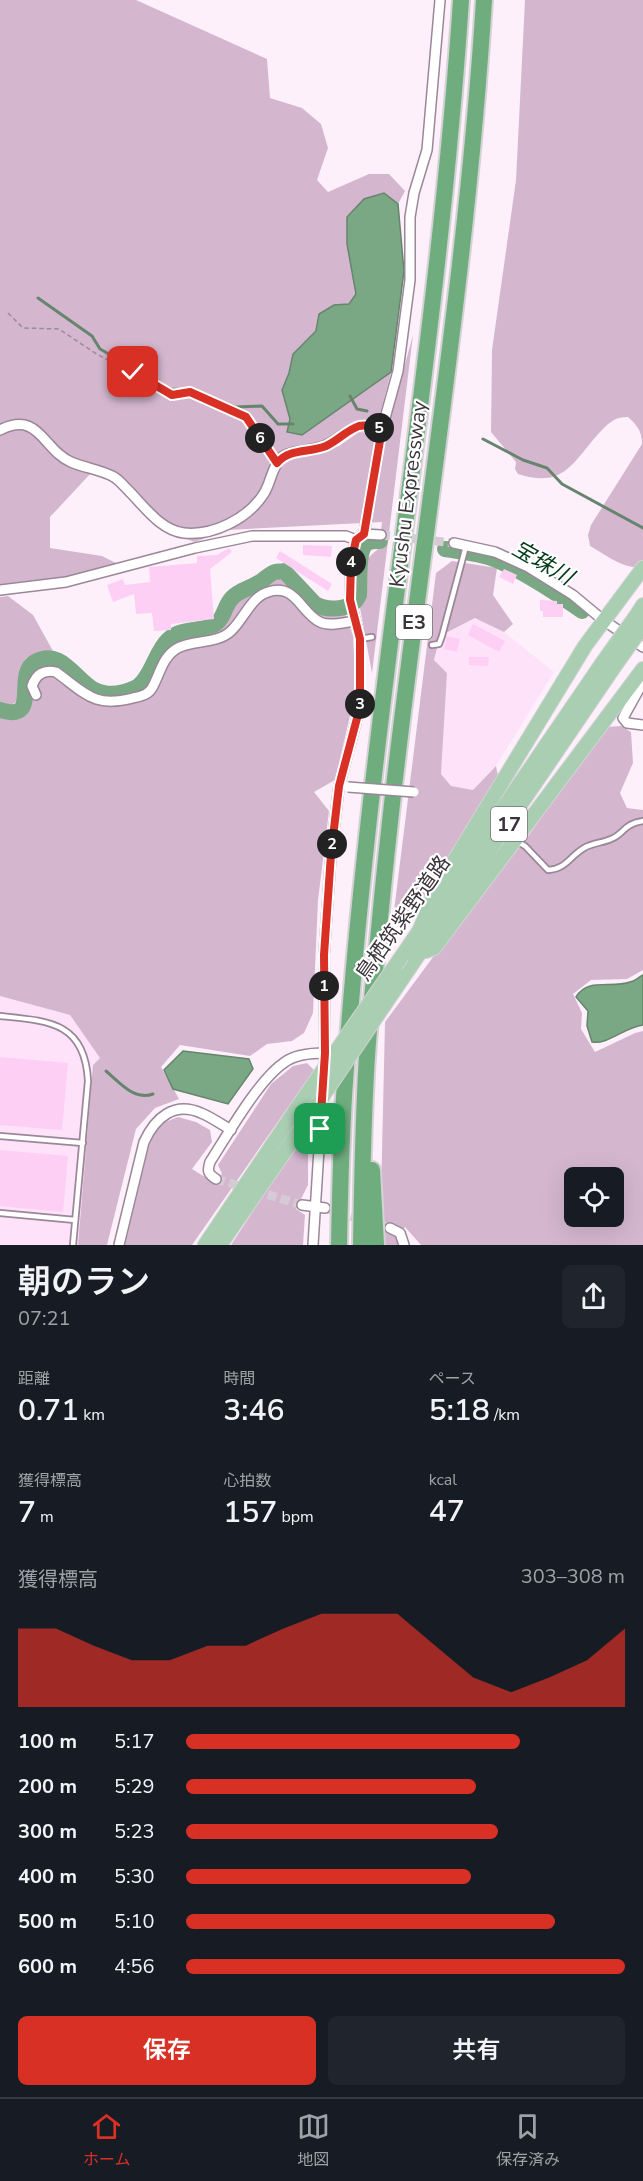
<!DOCTYPE html>
<html lang="ja">
<head>
<meta charset="utf-8">
<style>
  body { margin:0; font-family:"Nunito Sans","Noto Sans JP",sans-serif; background:#20242c; color:#f1f3f6; height:100vh; display:flex; flex-direction:column; font-size:22px; white-space:nowrap }
  * { box-sizing:border-box; margin:0 }
  p { font-size:20px; color:#9ea1a6 }
  .icon { flex:none; width:33px; height:33px; fill:none; stroke:currentColor; stroke-width:2; stroke-linecap:round; stroke-linejoin:round }
  .map { position:relative; height:1245px; overflow:hidden }
  .side { display:flex; flex-direction:column; background:#171b24; flex:1 }
  .side>* { flex:none }
  .fabs { position:absolute; left:564px; top:1167px; display:grid; gap:12px }
  .fabs a { display:grid; place-items:center; width:60px; height:60px; border-radius:9px; background:#171b24; box-shadow:0 6px 24px #0002; font-size:30px }
  .pin { position:absolute; display:grid; place-items:center; width:51px; height:51px; color:#fff; margin:-26px; border-radius:12px; box-shadow:0 3px 9px #0006 }
  .km { position:absolute; width:30px; height:30px; margin:-15px; border-radius:50%; background:#222; color:#fff; font-size:16px; line-height:30px; text-align:center }
  .round { display:grid; place-items:center; flex:none; width:63px; height:63px; border-radius:9px; background:#20242c }
  .summary { display:flex; align-items:center; justify-content:space-between; height:102px; padding:0 18px }
  h1 { font-size:33px; font-weight:600; line-height:45px }
  .metrics { display:grid; grid-template-columns:repeat(3,1fr); gap:9px; height:102px; padding:6px 18px }
  .metrics div { display:grid; align-content:center }
  .metrics b { font-size:30px; font-weight:600 }
  .metrics small { font-size:16px; font-weight:400 }
  .metrics p { font-size:16px }
  .chart { height:168px; padding:12px 18px }
  .chart p { display:flex; justify-content:space-between }
  .chart svg { width:100%; height:108px; margin-top:6px; fill:#d93025; opacity:.7 }
  .button { display:flex; gap:12px; margin-top:auto; padding:12px 18px }
  .button a { flex:1; height:69px; border-radius:9px; background:#d93025; color:#fff; font-size:24px; font-weight:600; line-height:69px; text-align:center }
  .button a+a { background:#20242c; color:#f1f3f6 }
  ul { padding:0 18px; list-style:none; font-size:20px }
  li { display:grid; grid-template-columns:96px 72px 1fr; align-items:center; height:45px }
  li i { height:15px; border-radius:8px; background:#d93025 }
  .tabs { display:flex; justify-content:space-around; align-items:center; height:84px; border-top:2px solid #363941; background:#171b24; font-size:16px; color:#9ea1a6 }
  .tabs a { display:grid; justify-items:center; gap:3px }
  .tabs .active { color:#d93025 }
  .map>svg:first-child { display:block }
</style>
</head>
<body>
<div class="map">
<svg width="643" height="1245" viewBox="0 0 643 1245">
  <rect width="100%" height="100%" fill="#fdf0fb"/>
  <!-- built -->
  <g fill="#fee2f9">
    <path d="M476 618 504 632 554 672 496 766 473 790 451 786 441 774 447 673 434 661 440 636Z"/>
    <path d="M0 996 70 1015 100 1058 93 1065 78 1245H0Z"/>
  </g>
  <!-- green -->
  <g fill="#d4b7cf" fill-rule="evenodd">
    <path d="M0 0H136L267 59 270 98 302 108 321 124 328 148 317 180 328 192 369 174H389L405 191 398 204 383 193 347 217V244L356 294 349 304 334 305 319 314 316 331 293 354 289 373 282 390 290 419 302 435 391 372 379 418 356 422 301 457 339 446 359 432 386 434 413 335 372 673 360 608 368 558 379 548 382 522 227 530 195 542 162 531 119 483 92 472 50 517V548L102 556 120 565 68 577 0 587Z"/>
    <path d="M525 0H643V567C624 570 606 555 590 546L588 535 591 525 642 444C642 431 637 425 628 417 614 417 609 423 600 432 572 463 564 489 518 474L515 469 516 462 491 432 492 350 516 180Z"/>
    <path d="M452 561 497 568 493 595 513 624 504 632 475 618 440 636 434 660 447 673 441 774 451 786 473 790 496 766 498 776 421 904 404 918 394 911 436 573Z"/>
    <path d="M273 579H287L317 611H344L353 636 356 690 335 780 314 792 329 811 318 900 313 1013 304 1033 292 1041 267 1044 250 1056 180 1045 161 1067 179 1099 155 1108 136 1129 107 1245H78L93 1065 100 1058 70 1015 0 996V715C44 729 17 676 41 666 70 653 80 698 107 697 112 697 119 694 125 693 157 685 148 670 165 648 176 634 197 636 212 631 226 626 227 608 237 599 242 595 252 593 258 591 264 588 268 583 273 579Z"/>
    <path d="M8 596 33 615 53 651 26 658 18 681V700L8 708 0 706V597Z"/>
    <path d="M621 726 631 732 633 763 620 793 627 808 643 810V970L627 979 591 980 573 994 582 1013 581 1029 595 1052 635 1033 643 1031V1245H421L405 1227 398 1236V1245H383L381 1195 385 1022 439 949 526 839 606 727ZM574 1178H614V1216H574Z"/>
    <path d="M307 1063 314 1070 192 1245H125L151 1138 163 1123 178 1117 196 1122 210 1130 212 1142 192 1169 213 1182 222 1174 218 1165 271 1084 293 1066Z"/>
    <path d="M308 1127V1185L296 1209 305 1215 303 1245H231Z"/>
  </g>
  <!-- water -->
  <g fill="#7aa884" stroke="#67856e" stroke-width="1.5">
    <path d="M384 193 398 204 404 271 391 372 302 435 287 432 290 419 282 390 289 373 293 354 316 331 319 314 334 305 349 304 356 294 347 244V217L364 199Z"/>
    <path d="M643 975V1025C625 1027 608 1045 592 1042L587 1026 588 1011 576 997C588 977 612 989 630 982 635 981 639 977 643 975Z"/>
    <path d="M183 1051 249 1059 253 1069 228 1104 173 1089 164 1070Z"/>
  </g>
  <g fill="none" stroke-linecap="round" stroke-linejoin="round">
    <!-- stream -->
    <g stroke="#67856e" stroke-width="3">
      <path d="M38 298 92 336 100 349 170 389 193 390 235 407 262 406 278 424H293"/>
      <path d="M350 396 357 409 367 411"/>
      <path d="M483 439 523 460 547 468 562 484 643 528"/>
      <path d="M106 1071C119 1082 134 1101 153 1094"/>
    </g>
    <!-- river -->
    <g stroke="#7aa884" stroke-width="16">
      <path d="M445 549C464 552 484 554 501 562 529 575 556 593 582 611"/>
      <path d="M0 710C42 723 13 675 35 662 65 645 78 690 104 693 115 695 126 692 135 688 150 682 155 652 168 640 180 628 197 632 211 626 225 621 223 607 232 598 239 590 251 588 260 582 265 579 269 574 275 572 278 571 281 572 284 571L315 604C327 611 353 611 359 595 360 583 357 552 366 544 370 540 376 541 380 541"/>
    </g>
  </g>
  <!-- building -->
  <g fill="#fdcff5">
    <path d="M303 545 332 546 331 557 303 555Z"/>
    <path d="M229 548 232 552 210 569 214 619 171 624V630L154 631 152 613 136 614 134 594 113 602 107 585 123 579 125 585 150 582 149 567 197 563V556L217 555Z"/>
    <path d="M280 551 332 584 328 591 276 558Z"/>
    <path d="M504 569 517 575 513 584 499 577Z"/>
    <path d="M540 600 557 601V604H563V617H543V611H540Z"/>
    <path d="M473 624 505 641 499 652 468 635Z"/>
    <path d="M447 636 460 639 457 652 444 649Z"/>
    <path d="M469 657H489L488 666 469 665Z"/>
    <path d="M0 1057 68 1063 62 1130 0 1125Z"/>
    <path d="M0 1150 68 1156 63 1212 0 1206Z"/>
  </g>
  <g fill="none" stroke-linecap="round" stroke-linejoin="round">
    <!-- street-tunnel -->
    <g stroke="#d6cad5" stroke-width="9" stroke-dasharray="9 4.5" stroke-linecap="butt">
      <path d="M381 535 454 543"/>
      <path d="M216 1179 302 1205"/>
      <path d="M325 1208 390 1228"/>
    </g>
    <defs>
      <g id="lane">
        <path d="M360 639 372 637"/>
        <path d="M432 645 439 644 442 636 466 546"/>
        <path d="M516 841 525 846 548 870C566 869 569 857 584 848 592 843 602 843 611 839 624 834 623 824 643 821"/>
        <path d="M0 1016C49 1021 85 1022 88 1081L73 1245"/>
        <path d="M0 1136 83 1143"/>
        <path d="M0 1213 75 1220"/>
      </g>
      <g id="street">
        <path d="M0 430C39 410 43 450 71 462 85 468 102 470 114 477 119 480 124 486 128 490 144 506 160 530 184 533 213 536 247 519 263 495 271 484 271 468 281 458 291 449 311 452 324 446 337 441 347 429 360 426 368 424 375 427 382 429"/>
        <path d="M364 534 382 429 398 371 410 280V217L414 193 427 150 440 0"/>
        <path d="M454 543 495 552 528 567 573 595 603 620 643 647"/>
        <path d="M0 590 66 582 195 548 252 536H346L356 540"/>
        <path d="M643 682 623 718 627 723 643 725"/>
        <path d="M36 695 32 686C36 674 44 669 56 672 86 694 94 708 133 698 141 696 148 695 152 688 160 674 162 658 176 649 192 639 216 645 231 631 244 619 251 597 268 592 296 583 300 612 320 622 330 627 345 622 355 621"/>
        <path d="M216 1179C208 1174 207 1171 210 1162 228 1134 259 1079 285 1062 296 1054 311 1053 325 1053"/>
        <path d="M302 1205 325 1208"/>
        <path d="M390 1228 400 1233 404 1245"/>
        <path d="M119 1245 144 1142C155 1118 174 1101 201 1113 211 1117 221 1124 231 1130"/>
        <path d="M313 1245 325 1053 324 955 331 854 339 786 360 707V639L350 600 351 562 356 540 364 534 381 535"/>
      </g>
      <g id="primary">
        <path d="M636 616 643 605"/>
        <path d="M419 932 434 894 585 646 643 568"/>
        <path d="M426 951 434 948 643 669"/>
        <path d="M402 956 603 662"/>
        <path d="M404 976 612 670"/>
        <path d="M205 1245 297 1108"/>
        <path d="M220 1245 297 1134"/>
      </g>
      <g id="highway">
        <path d="M372 1170 376 1245"/>
        <path d="M339 1245C340 1191 341 1136 345 1082 369 720 437 362 461 0"/>
        <path d="M361 1245C362 1182 363 1119 367 1056 370 1010 376 965 380 919 409 612 465 308 484 0"/>
      </g>
    </defs>
    <!-- lane casing -->
    <use href="#lane" stroke="#9b8798" stroke-width="8"/>
    <!-- street casing -->
    <use href="#street" stroke="#9b8798" stroke-width="12"/>
    <!-- primary casing -->
    <use href="#primary" stroke="#d4d2d4" stroke-width="16"/>
    <!-- highway casing -->
    <use href="#highway" stroke="#d4d2d4" stroke-width="20"/>
    <!-- path -->
    <path stroke="#978d95" stroke-width="1.5" stroke-dasharray="4.5 3" stroke-linecap="butt" d="M8 313 23 328 59 329 95 353 172 395 190 392 246 417 272 455"/>
    <!-- lane -->
    <use href="#lane" stroke="#fff" stroke-width="4.5"/>
    <!-- street -->
    <use href="#street" stroke="#fff" stroke-width="9"/>
    <!-- primary -->
    <use href="#primary" stroke="#a9ceb2" stroke-width="14"/>
    <!-- highway -->
    <use href="#highway" stroke="#6fad7e" stroke-width="16"/>
    <defs>
      <path id="street-bridge" d="M348 787 414 792"/>
      <g id="primary-bridge">
        <path d="M603 662 636 616"/>
        <path d="M612 670 643 626"/>
        <path d="M297 1108 402 956"/>
        <path d="M297 1134 404 976"/>
      </g>
    </defs>
    <!-- street-bridge casing -->
    <use href="#street-bridge" stroke="#9b8798" stroke-width="12" stroke-linecap="butt"/>
    <!-- primary-bridge casing -->
    <use href="#primary-bridge" stroke="#d4d2d4" stroke-width="16" stroke-linecap="butt"/>
    <!-- street-bridge -->
    <use href="#street-bridge" stroke="#fff" stroke-width="9"/>
    <!-- primary-bridge -->
    <use href="#primary-bridge" stroke="#a9ceb2" stroke-width="14"/>
  </g>
  <g fill="none" stroke-linecap="round" stroke-linejoin="round">
    <defs>
      <path id="route" d="M133 372 172 395 190 392 246 417 277 463C290 448 309 453 326 446 337 441 347 430 359 426 367 424 375 427 382 429L364 534 356 540 351 562 350 600 360 639V707L339 786 331 854 324 955 325 1053 320 1129"/>
    </defs>
    <!-- route casing -->
    <use href="#route" stroke="#fff" stroke-width="12"/>
    <!-- route -->
    <use href="#route" stroke="#d93025" stroke-width="8"/>
  </g>
  <g text-anchor="middle" stroke-width="4.5" stroke-linejoin="round" paint-order="stroke">
    <!-- shield labels -->
    <g fill="#fff" stroke="#767176" stroke-width="1.5">
      <rect x="396" y="605" width="36" height="34" rx="4.5"/>
      <rect x="491" y="807" width="36" height="34" rx="4.5"/>
    </g>
    <g font-size="20" font-weight="bold" fill="#3c343b">
      <text x="414" y="629">E3</text>
      <text x="509" y="831">17</text>
    </g>
    <!-- street labels -->
    <g font-size="21" fill="#3c343b" stroke="#fff">
      <text transform="translate(408 494) rotate(-83)" y="7">Kyushu Expressway</text>
      <text transform="translate(403 918) rotate(-55)" y="7">鳥栖筑紫野道路</text>
    </g>
    <!-- water labels -->
    <g font-size="22" font-style="italic" fill="#023b19" stroke="#fff">
      <text transform="translate(543 562) rotate(30)" y="8">宝珠川</text>
    </g>
  </g>
</svg>
<div class="fabs">
<a><svg class="icon" aria-label="locate" viewBox="0 0 24 24"><circle cx="12" cy="12" r="6"/><path d="M12 2v4M12 18v4M2 12h4M18 12h4"/></svg></a>
</div>
<div class="pin" style="left:320px;top:1129px;background:#1e9e55"><svg class="icon" aria-label="arrive" viewBox="0 0 24 24"><path d="M6 21V4h12l-3 4 3 4H6"/></svg></div>
<div class="pin" style="left:133px;top:372px;background:#d93025"><svg class="icon" aria-label="check" viewBox="0 0 24 24"><path d="M5 12l5 5 9-10"/></svg></div>
<b class="km" style="left:324px;top:986px">1</b>
<b class="km" style="left:332px;top:844px">2</b>
<b class="km" style="left:360px;top:704px">3</b>
<b class="km" style="left:351px;top:562px">4</b>
<b class="km" style="left:379px;top:428px">5</b>
<b class="km" style="left:260px;top:438px">6</b>
</div>
<section class="side">
<div class="summary"><div><h1>朝のラン</h1><p>07:21</p></div><a class="round"><svg class="icon" aria-label="share" viewBox="0 0 24 24"><path d="M12 15V3M7 8l5-5 5 5M5 13v7h14v-7"/></svg></a></div>
<div class="metrics">
<div><p>距離</p><b>0.71<small> km</small></b></div>
<div><p>時間</p><b>3:46</b></div>
<div><p>ペース</p><b>5:18<small> /km</small></b></div>
</div>
<div class="metrics">
<div><p>獲得標高</p><b>7<small> m</small></b></div>
<div><p>心拍数</p><b>157<small> bpm</small></b></div>
<div><p>kcal</p><b>47</b></div>
</div>
<div class="chart"><p><span>獲得標高</span>303–308 m</p>
<svg viewBox="0 0 160 44" preserveAspectRatio="none"><path d="M0 44V12L10 12L20 19L30 25L40 25L50 19L60 19L70 12L80 6L90 6L100 6L110 19L120 32L130 38L140 32L150 25L160 12V44z"/></svg>
</div>
<ul>
<li><b>100 m</b>5:17<i style="width:76%"></i></li>
<li><b>200 m</b>5:29<i style="width:66%"></i></li>
<li><b>300 m</b>5:23<i style="width:71%"></i></li>
<li><b>400 m</b>5:30<i style="width:65%"></i></li>
<li><b>500 m</b>5:10<i style="width:84%"></i></li>
<li><b>600 m</b>4:56<i style="width:100%"></i></li>
</ul>
<div class="button"><a>保存</a><a>共有</a></div>
</section>
<nav class="tabs">
<a class="active"><svg class="icon" aria-label="home" viewBox="0 0 24 24"><path d="M3 11l9-7 9 7M6 9v11h12V9"/></svg>ホーム</a>
<a><svg class="icon" aria-label="map" viewBox="0 0 24 24"><path d="M3 6l6-2 6 2 6-2v14l-6 2-6-2-6 2zM9 4v14M15 6v14"/></svg>地図</a>
<a><svg class="icon" aria-label="saved" viewBox="0 0 24 24"><path d="M7 4h10v16l-5-4-5 4z"/></svg>保存済み</a>
</nav>
</body>
</html>
